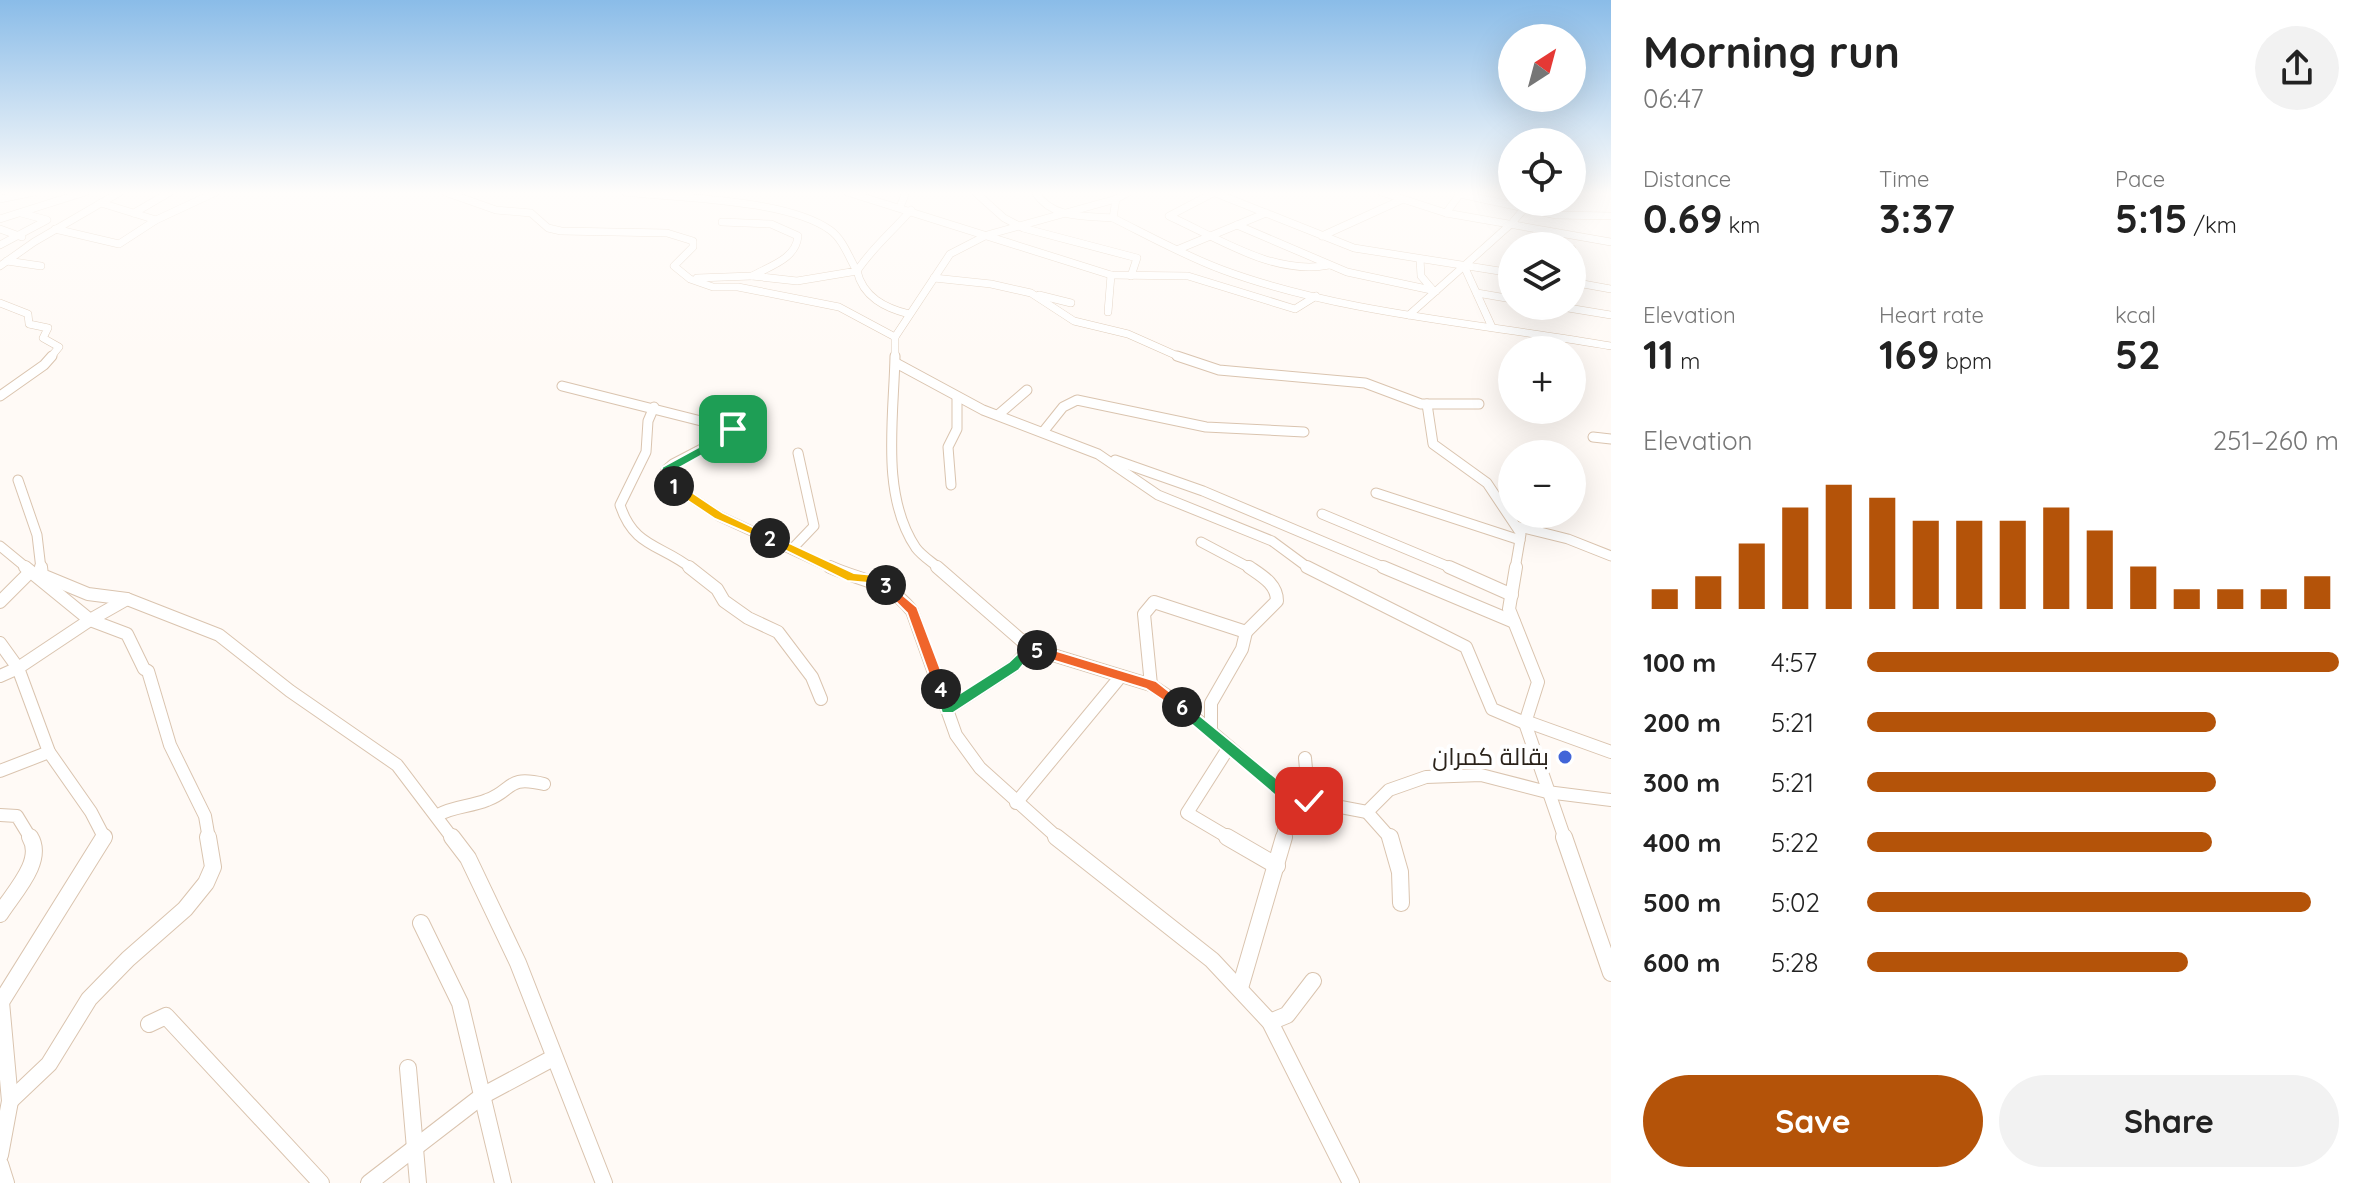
<!DOCTYPE html>
<html lang="en">
<head>
<meta charset="utf-8">
<style>
  body { margin:0; font-family:Quicksand,Cairo,sans-serif; background:#f2f2f2; color:#222; height:100vh; display:flex; flex-direction:column; font-size:30px; white-space:nowrap }
  * { box-sizing:border-box; margin:0 }
  p { font-size:26px; color:#767676 }
  .icon { flex:none; width:44px; height:44px; fill:none; stroke:currentColor; stroke-width:2; stroke-linecap:round; stroke-linejoin:round }
  .map { position:relative; flex:1; overflow:hidden }
  .drawer { display:flex; flex-direction:column; background:#fff; width:760px }
  .drawer>* { flex:none }
  .needle { width:52px; rotate:36deg }
  .fabs { position:absolute; left:1498px; top:24px; display:grid; gap:16px }
  .fabs a { display:grid; place-items:center; width:88px; height:88px; border-radius:50%; background:#fff; box-shadow:0 8px 32px #0002; font-size:40px }
  .pin { position:absolute; display:grid; place-items:center; width:68px; height:68px; color:#fff; margin:-34px; border-radius:16px; box-shadow:0 4px 12px #0006 }
  .km { position:absolute; width:40px; height:40px; margin:-20px; border-radius:50%; background:#222; color:#fff; font-size:22px; line-height:40px; text-align:center }
  .round { display:grid; place-items:center; flex:none; width:84px; height:84px; border-radius:42px; background:#f2f2f2 }
  .overview { display:flex; align-items:center; justify-content:space-between; height:136px; padding:0 32px }
  h1 { font-size:44px; font-weight:800; line-height:60px }
  .stats { display:grid; grid-template-columns:repeat(3,1fr); gap:12px; height:136px; padding:8px 32px }
  .stats div { display:grid; align-content:center }
  .stats b { font-size:40px; font-weight:800 }
  .stats small { font-size:22px; font-weight:400 }
  .stats p { font-size:22px }
  .chart { height:224px; padding:16px 32px }
  .chart p { display:flex; justify-content:space-between }
  .chart svg { width:100%; height:144px; margin-top:8px; stroke:#b45309; stroke-width:6 }
  .button { display:flex; gap:16px; margin-top:auto; padding:16px 32px }
  .button a { flex:1; height:92px; border-radius:48px; background:#b45309; color:#fff; font-size:32px; font-weight:800; line-height:92px; text-align:center }
  .button a+a { background:#f2f2f2; color:#222 }
  ul { padding:0 32px; list-style:none; font-size:26px }
  li { display:grid; grid-template-columns:128px 96px 1fr; align-items:center; height:60px }
  li i { height:20px; border-radius:10px; background:#b45309 }
  main { display:flex; flex:1; min-height:0 }
  .map>svg:first-child { display:block }
</style>
</head>
<body>
<main>
<div class="map">
<svg width="1611" height="1183" viewBox="0 0 1611 1183">
  <rect width="100%" height="100%" fill="#fffaf6"/>
  <g fill="none" stroke-linecap="round" stroke-linejoin="round">
    <defs>
      <g id="minor-far3">
        <path d="M445 192 496 210 531 213 548 228 561 231 667 233 693 241V247L674 266 690 279 713 287H738L839 307 895 337"/>
        <path d="M625 192C678 198 787 199 830 230 843 239 849 258 857 271L797 281 752 276C770 266 796 259 798 236L771 224 722 222"/>
        <path d="M847 192 1111 275 1188 276 1295 309 1316 296"/>
        <path d="M975 192 1004 218 1023 228 1137 258 1131 276"/>
        <path d="M1035 192C1052 219 1084 216 1113 218L1116 199"/>
        <path d="M1213 192 1354 248 1512 273"/>
        <path d="M1215 192 1169 216C1218 238 1274 276 1329 265"/>
        <path d="M1381 192 1446 213 1611 242"/>
        <path d="M0 199 34 192"/>
        <path d="M101 203 156 220 216 192"/>
        <path d="M900 207 906 192"/>
        <path d="M134 213 170 192"/>
        <path d="M1446 213 1460 194 1556 215 1611 216"/>
        <path d="M1113 218C1149 236 1185 256 1223 270 1342 314 1486 324 1611 346"/>
        <path d="M0 219 85 192"/>
        <path d="M1237 225 1347 272 1436 291"/>
        <path d="M0 229 22 237"/>
        <path d="M55 229 119 244 156 220"/>
        <path d="M1322 236 1401 200"/>
        <path d="M0 245 47 220 21 213"/>
        <path d="M1179 249 1266 213"/>
        <path d="M1572 249 1581 284"/>
        <path d="M1420 259 1421 276 1432 289"/>
        <path d="M7 261 41 266"/>
        <path d="M0 266 34 242 120 192"/>
        <path d="M697 278 752 276"/>
        <path d="M934 278 991 284 1031 293 1074 321 1128 334 1182 358"/>
        <path d="M1572 282 1611 289"/>
        <path d="M1477 293 1512 299"/>
        <path d="M1039 295 1071 303"/>
        <path d="M0 303 28 314 29 324 48 328 43 338 59 347 50 358"/>
        <path d="M1556 306 1611 315"/>
        <path d="M1108 312 1111 275"/>
        <path d="M909 314C885 308 863 297 857 271 872 248 893 231 911 210"/>
        <path d="M1409 315 1464 266"/>
        <path d="M1491 325 1464 266 1512 223 1530 202"/>
        <path d="M895 358V337L950 254 987 235 1116 199 1129 192"/>
      </g>
      <g id="minor-far2">
        <path d="M895 356C894 416 880 495 916 548 922 556 932 562 940 569"/>
        <path d="M1177 356 1219 370 1365 383 1421 404H1479"/>
        <path d="M1572 358 1574 363"/>
        <path d="M896 363 983 410 1098 454 1158 495 1272 541 1310 569"/>
        <path d="M562 386 733 429 725 437 673 464 666 470 665 480 719 516 834 569"/>
        <path d="M0 396 44 365 52 356"/>
        <path d="M1427 404 1433 444 1487 483 1521 534 1515 569"/>
        <path d="M654 407 648 421 646 452 620 505C634 548 661 544 692 569"/>
        <path d="M998 415 1027 390"/>
        <path d="M1043 432 1063 407 1077 400 1206 427 1304 432"/>
        <path d="M1593 437 1611 439"/>
        <path d="M1115 460 1203 491 1388 569"/>
        <path d="M18 480 37 535 41 569"/>
        <path d="M951 485 948 447 957 429V397"/>
        <path d="M1376 493 1520 540"/>
        <path d="M1322 514 1454 569"/>
        <path d="M1516 526 1568 539 1611 556"/>
        <path d="M1201 542 1252 569"/>
        <path d="M0 546 28 569"/>
        <path d="M793 548 814 526 798 453"/>
      </g>
      <g id="minor-far1">
        <path d="M25 567 90 620 18 668 49 752 91 812 105 839"/>
        <path d="M41 567 42 575 88 594 127 599 219 635 290 691 397 765 453 839"/>
        <path d="M689 567 717 589 724 601 748 618 778 632 812 677 821 699"/>
        <path d="M830 567C863 582 887 580 912 611L956 735 980 768 1059 839"/>
        <path d="M937 567 1030 648 1151 685 1174 700 1288 797 1367 812 1389 790 1426 777 1481 775 1547 792 1611 800"/>
        <path d="M1307 567 1466 647 1492 709 1525 723"/>
        <path d="M1383 567 1514 622"/>
        <path d="M1449 567 1512 595"/>
        <path d="M1516 567 1509 609 1538 682 1525 723 1565 839"/>
        <path d="M0 602 30 572"/>
        <path d="M90 620 127 599"/>
        <path d="M90 620 127 634 144 669 148 671 170 745 205 816 209 839"/>
        <path d="M0 643 18 668 0 676"/>
        <path d="M1151 685 1144 614 1154 602 1246 632 1277 601C1277 584 1262 576 1249 567"/>
        <path d="M948 709 1014 666 1030 648"/>
        <path d="M1525 721 1611 752"/>
        <path d="M1211 731V703L1242 649 1246 632"/>
        <path d="M1229 747 1187 813 1231 839"/>
        <path d="M1305 758 1309 801"/>
        <path d="M0 771 49 752"/>
        <path d="M1016 803 1121 676"/>
        <path d="M1367 812 1391 839"/>
        <path d="M0 815 17 816 31 839"/>
        <path d="M438 815C454 806 470 807 487 800 514 790 506 775 544 784"/>
        <path d="M1283 839 1288 797"/>
      </g>
      <g id="minor">
        <path d="M452 837 468 858 518 963 604 1183"/>
        <path d="M1056 837 1212 960 1270 1022 1351 1183"/>
        <path d="M1227 837 1277 866"/>
        <path d="M1390 837 1400 872 1401 903"/>
        <path d="M1564 837 1611 973"/>
        <path d="M0 914C13 893 45 861 30 837"/>
        <path d="M421 923 460 1003 503 1183"/>
        <path d="M1240 988 1284 837"/>
        <path d="M1270 1022 1287 1015 1313 981"/>
        <path d="M149 1024 166 1016 321 1183"/>
        <path d="M408 1068 418 1183"/>
        <path d="M10 1101 49 1064 89 999 128 959 185 909 206 883 213 867 208 837"/>
        <path d="M0 1155 10 1101 1 1002 104 837"/>
        <path d="M0 1164 6 1183"/>
        <path d="M369 1183 482 1096 553 1058"/>
      </g>
    </defs>
    <!-- minor-far3 casing -->
    <use href="#minor-far3" stroke="#dac4af" stroke-width="8"/>
    <!-- minor-far2 casing -->
    <use href="#minor-far2" stroke="#dac4af" stroke-width="11"/>
    <!-- minor-far1 casing -->
    <use href="#minor-far1" stroke="#dac4af" stroke-width="14"/>
    <!-- minor casing -->
    <use href="#minor" stroke="#dac4af" stroke-width="18"/>
    <!-- minor-far3 -->
    <use href="#minor-far3" stroke="#fff" stroke-width="7"/>
    <!-- minor-far2 -->
    <use href="#minor-far2" stroke="#fff" stroke-width="9"/>
    <!-- minor-far1 -->
    <use href="#minor-far1" stroke="#fff" stroke-width="12"/>
    <!-- minor -->
    <use href="#minor" stroke="#fff" stroke-width="16"/>
  </g>
  <!-- sky -->
  <linearGradient id="sky" x2="0" y2="1"><stop stop-color="#8abce8"/><stop offset="0.54" stop-color="#fffdfb"/><stop offset="1" stop-color="#fffdfb" stop-opacity="0"/></linearGradient>
  <rect width="1611" height="357" fill="url(#sky)"/>
  <!-- split-1 -->
  <path fill="#22a559" stroke="#fff" stroke-width="2" d="M730 427 739 429 729 440 672 472 671 478 678 483V489H670L661 482 662 467 721 435Z"/>
  <!-- split-2 -->
  <path fill="#f5b400" stroke="#fff" stroke-width="2" d="M670 483H678L723 513 776 538 770 542 766 541 715 519 670 489Z"/>
  <!-- split-3 -->
  <path fill="#f5b400" stroke="#fff" stroke-width="2" d="M770 534 854 573 875 575 892 585 886 590 868 583 847 581 766 541V535Z"/>
  <!-- split-4 -->
  <path fill="#f0652b" stroke="#fff" stroke-width="2" d="M886 581 917 607 948 689 946 694H936L907 613 879 585Z"/>
  <!-- split-5 -->
  <path fill="#22a559" stroke="#fff" stroke-width="2" d="M1030 642 1042 646V654H1032L1019 670 953 713H942L934 689 936 685H946L951 699 1009 662Z"/>
  <!-- split-6 -->
  <path fill="#f0652b" stroke="#fff" stroke-width="2" d="M1037 645 1156 681 1189 707 1182 713 1146 689 1032 654V646Z"/>
  <!-- split-7 -->
  <path fill="#22a559" stroke="#fff" stroke-width="2" d="M1182 701 1292 791 1315 796V806L1309 808 1283 802 1177 712 1175 707Z"/>
  <!-- markers -->
  <circle fill="#4265d8" stroke="#fff" stroke-width="3" cx="1565" cy="757" r="8"/>
  <g text-anchor="middle" stroke-width="8" stroke-linejoin="round" paint-order="stroke">
    <!-- poi labels -->
    <g font-size="24" fill="#2b231b" stroke="#fff" text-anchor="end">
      <text x="1549" y="765">بقالة كمران</text>
    </g>
  </g>
</svg>
<div class="fabs">
<a><svg class="needle" viewBox="-14 -14 28 28"><path d="M0-13l5 13h-10z" fill="#e53935"/><path d="M0 13l5-13h-10z" fill="#767676"/></svg></a>
<a><svg class="icon" aria-label="locate" viewBox="0 0 24 24"><circle cx="12" cy="12" r="6"/><path d="M12 2v4M12 18v4M2 12h4M18 12h4"/></svg></a>
<a><svg class="icon" aria-label="layers" viewBox="0 0 24 24"><path d="M12 4l9 5-9 5-9-5zM3 14l9 5 9-5"/></svg></a>
<a>+</a>
<a>−</a>
</div>
<div class="pin" style="left:733px;top:429px;background:#1e9e55"><svg class="icon" aria-label="arrive" viewBox="0 0 24 24"><path d="M6 21V4h12l-3 4 3 4H6"/></svg></div>
<div class="pin" style="left:1309px;top:801px;background:#d93025"><svg class="icon" aria-label="check" viewBox="0 0 24 24"><path d="M5 12l5 5 9-10"/></svg></div>
<b class="km" style="left:674px;top:486px">1</b>
<b class="km" style="left:770px;top:538px">2</b>
<b class="km" style="left:886px;top:585px">3</b>
<b class="km" style="left:941px;top:689px">4</b>
<b class="km" style="left:1037px;top:650px">5</b>
<b class="km" style="left:1182px;top:707px">6</b>
</div>
<section class="drawer">
<div class="overview"><div><h1>Morning run</h1><p>06:47</p></div><a class="round"><svg class="icon" aria-label="share" viewBox="0 0 24 24"><path d="M12 15V3M7 8l5-5 5 5M5 13v7h14v-7"/></svg></a></div>
<div class="stats">
<div><p>Distance</p><b>0.69<small> km</small></b></div>
<div><p>Time</p><b>3:37</b></div>
<div><p>Pace</p><b>5:15<small> /km</small></b></div>
</div>
<div class="stats">
<div><p>Elevation</p><b>11<small> m</small></b></div>
<div><p>Heart rate</p><b>169<small> bpm</small></b></div>
<div><p>kcal</p><b>52</b></div>
</div>
<div class="chart"><p><span>Elevation</span>251–260 m</p>
<svg viewBox="0 0 160 44" preserveAspectRatio="none"><path d="M5 44V38M15 44V34M25 44V24M35 44V13M45 44V6M55 44V10M65 44V17M75 44V17M85 44V17M95 44V13M105 44V20M115 44V31M125 44V38M135 44V38M145 44V38M155 44V34"/></svg>
</div>
<ul>
<li><b>100 m</b>4:57<i style="width:100%"></i></li>
<li><b>200 m</b>5:21<i style="width:74%"></i></li>
<li><b>300 m</b>5:21<i style="width:74%"></i></li>
<li><b>400 m</b>5:22<i style="width:73%"></i></li>
<li><b>500 m</b>5:02<i style="width:94%"></i></li>
<li><b>600 m</b>5:28<i style="width:68%"></i></li>
</ul>
<div class="button"><a>Save</a><a>Share</a></div>
</section>
</main>
</body>
</html>
